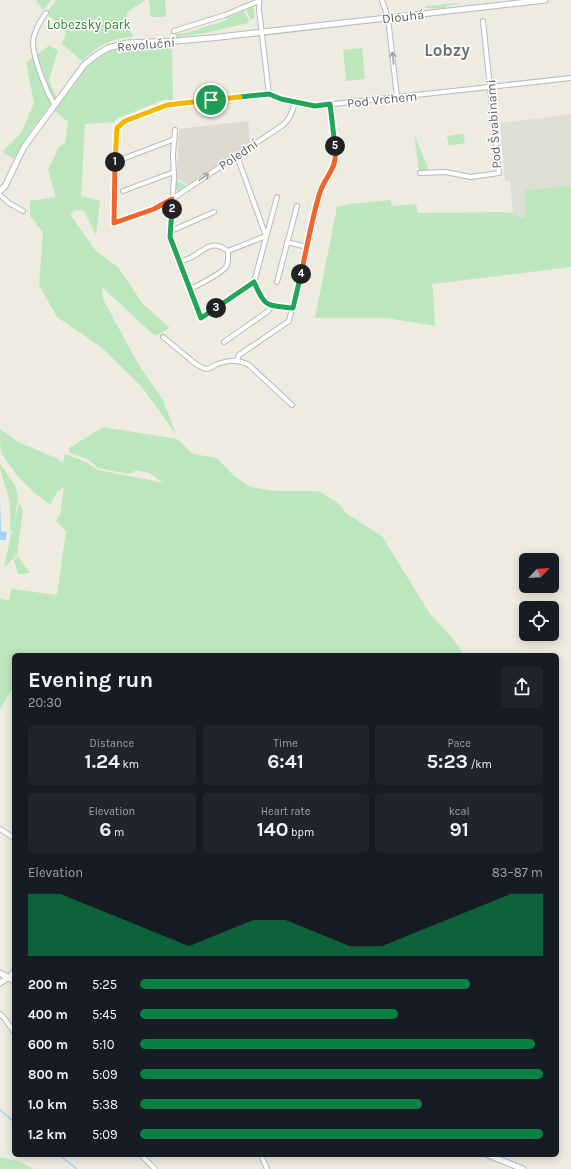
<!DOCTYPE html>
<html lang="en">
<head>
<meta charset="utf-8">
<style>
  body { margin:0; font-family:Karla,sans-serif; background:#20242c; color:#f1f3f6; height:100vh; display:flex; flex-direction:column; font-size:15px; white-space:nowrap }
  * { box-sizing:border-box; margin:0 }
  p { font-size:13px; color:#9ea1a6 }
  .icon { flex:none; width:22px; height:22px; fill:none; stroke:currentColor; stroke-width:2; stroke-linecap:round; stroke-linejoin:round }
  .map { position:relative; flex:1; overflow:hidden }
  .sheet { position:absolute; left:12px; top:653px; width:547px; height:504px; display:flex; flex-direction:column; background:#171b24; border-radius:6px; box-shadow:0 2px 10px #0003 }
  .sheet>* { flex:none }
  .needle { width:26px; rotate:65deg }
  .buttons { position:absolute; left:519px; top:553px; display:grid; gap:8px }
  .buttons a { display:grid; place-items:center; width:40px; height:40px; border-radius:6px; background:#171b24; box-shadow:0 2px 10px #0003; font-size:20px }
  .pin { position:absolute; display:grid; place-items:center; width:34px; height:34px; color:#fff; margin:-17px; border:2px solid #fff; border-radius:50%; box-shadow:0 1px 4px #0007 }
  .km { position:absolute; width:20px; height:20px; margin:-10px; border-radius:50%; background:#222; color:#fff; font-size:11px; line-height:20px; text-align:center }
  .round { display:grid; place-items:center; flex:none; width:42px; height:42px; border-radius:6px; background:#20242c }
  .summary { display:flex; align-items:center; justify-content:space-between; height:68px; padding:0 16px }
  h1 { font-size:22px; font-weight:700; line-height:30px }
  .figures { display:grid; grid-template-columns:repeat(3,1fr); gap:6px; height:68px; padding:4px 16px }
  .figures div { display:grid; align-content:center; border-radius:6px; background:#20242c; text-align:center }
  .figures b { font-size:20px; font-weight:700 }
  .figures small { font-size:11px; font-weight:400 }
  .figures p { font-size:11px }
  .chart { height:112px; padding:8px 16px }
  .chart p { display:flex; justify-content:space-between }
  .chart svg { width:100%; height:72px; margin-top:4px; fill:#0b8043; opacity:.7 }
  ul { padding:0 16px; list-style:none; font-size:13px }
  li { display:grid; grid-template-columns:64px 48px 1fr; align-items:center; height:30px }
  li i { height:10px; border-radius:5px; background:#0b8043 }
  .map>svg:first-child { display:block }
</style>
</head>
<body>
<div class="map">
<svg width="571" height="1169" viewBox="0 0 571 1169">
  <rect width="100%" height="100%" fill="#eeebe1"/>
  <!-- industrial -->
  <path fill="#deddd6" d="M571 114V186L525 190V217L522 218 513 212 510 181H505L500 123Z"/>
  <!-- education -->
  <path fill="#dedad0" d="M248 121 250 144 188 185 177 178 179 129Z"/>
  <!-- green -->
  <g fill="#bce7bd">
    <path d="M36 0H51L43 10Z"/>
    <path d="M57 0H146L128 11 126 19 133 37C108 39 100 45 82 61L62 44 66 32 46 13Z"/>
    <path d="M149 0H165L166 16 164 17H151Z"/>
    <path d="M458 3V4L446 6V8H425L426 6Z"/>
    <path d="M253 6 255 18 251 20 246 10Z"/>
    <path d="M244 11 249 20 248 23 200 34 176 37 175 34 186 33 227 20V18Z"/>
    <path d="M172 43 173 100 171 101 166 99 118 118 114 122 85 124 81 196 100 201 96 235 84 211 75 210 70 214 96 251 118 267 143 304 170 328 155 336 102 287 103 299 137 362 163 400 176 434 142 387 101 347 57 317 39 285 43 232 30 216V201L56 197 48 170 59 147 65 143 68 122 54 110 88 65 111 50 131 45Z"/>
    <path d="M50 45 58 51 49 80 56 97 30 132 13 159 2 152 21 133 34 103 26 62Z"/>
    <path d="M362 48 365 79 346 81 343 50Z"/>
    <path d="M414 134 430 173 419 172Z"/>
    <path d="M463 134 465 143 449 146 447 136Z"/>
    <path d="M176 180 186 186 185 188 180 192 177 191 175 188Z"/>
    <path d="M571 186V267L432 284 434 306 435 326 387 318H315L337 207 349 204 391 200 392 206 416 204 418 213 503 212 504 213 513 212 522 218 525 217V190Z"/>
    <path d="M103 427 177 439 193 454 217 458 233 475 250 487 275 491H318L338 503 347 514 382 536 430 614 451 636 464 655H14V685L0 710V598L9 601 11 589 57 595 66 531 56 521 59 516H60L64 487 58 491 50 504C34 495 8 468 1 451 0 445 0 435 0 429L18 442 56 458 63 463 65 454 86 462 98 470 164 483 149 473 137 470 129 474 98 468 89 460 70 453 69 448Z"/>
    <path d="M0 464C5 472 15 482 17 491 19 502 15 513 14 524L19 503 23 510 17 555 4 567 12 531 10 530C11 515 11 503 6 488 4 480 0 473 0 464Z"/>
    <path d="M18 557 30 573 18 574 14 560Z"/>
    <path d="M0 1157 20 1162 34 1169H0Z"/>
  </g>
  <!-- water -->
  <path fill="#a0d4ff" d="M0 501 1 531 7 532 6 540H0Z"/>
  <!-- pier -->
  <path fill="#eeebe1" d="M1 522H3V530L9 531 8 541 7 542H0V540H6L7 532 1 531Z"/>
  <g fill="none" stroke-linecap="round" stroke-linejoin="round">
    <!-- stream -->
    <g stroke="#a0d4ff" stroke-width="1.5">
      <path d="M0 1110 14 1122"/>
      <path d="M59 1155 77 1169"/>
    </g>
    <defs>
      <g id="minor">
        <path d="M259 0V10L269 94"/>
        <path d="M382 0 388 18 397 97"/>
        <path d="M46 13C40 21 34 31 33 42 33 57 46 92 55 105"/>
        <path d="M174 31 225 15 259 1"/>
        <path d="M295 102C293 111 290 119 283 125L172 199 154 209 114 223 117 128 125 121 167 105 269 94 281 99 315 106 571 78"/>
        <path d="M175 130 173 155 174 177 170 237 201 318 254 282 277 197"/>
        <path d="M125 158 175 139"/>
        <path d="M420 173 445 172 471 177 499 173 483 21"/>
        <path d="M123 191 174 172"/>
        <path d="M0 195 9 203 23 211"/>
        <path d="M171 231 214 212"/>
        <path d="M287 242 307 247"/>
        <path d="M228 251 266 236 237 156"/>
        <path d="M180 262C184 260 188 259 192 257 206 249 212 239 228 251"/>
        <path d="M254 282C266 308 265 305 293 308"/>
        <path d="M277 282 297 206"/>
        <path d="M190 289C197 286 222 273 226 267 229 263 228 255 228 251"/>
        <path d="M163 337 197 365C200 366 203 368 206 369 209 369 212 367 215 365 228 360 237 359 249 365L292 405"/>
        <path d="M224 342 267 312 272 306"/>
        <path d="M237 360 239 355 289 321 321 191 334 165 336 154 330 104"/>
        <path d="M0 829 14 838"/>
        <path d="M8 978 14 971"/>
        <path d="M0 1014 5 1019 14 1032"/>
        <path d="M141 1155 155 1169"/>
        <path d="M261 1155 267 1169"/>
      </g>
      <g id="tertiary">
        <path d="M0 191 5 186 24 147 84 65 95 56 108 48 127 43 176 41 211 38 545 0"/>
        <path d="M0 973 14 981"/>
        <path d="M0 983 8 978"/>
        <path d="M488 1155 523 1169"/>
      </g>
    </defs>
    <!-- minor casing -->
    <use href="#minor" stroke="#b7babf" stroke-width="6"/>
    <!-- tertiary casing -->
    <use href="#tertiary" stroke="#b7babf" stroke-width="7"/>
    <!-- minor -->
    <use href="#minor" stroke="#fff" stroke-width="4"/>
    <!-- tertiary -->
    <use href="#tertiary" stroke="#fff" stroke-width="5"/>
  </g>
  <!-- one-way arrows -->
  <defs><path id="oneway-shaft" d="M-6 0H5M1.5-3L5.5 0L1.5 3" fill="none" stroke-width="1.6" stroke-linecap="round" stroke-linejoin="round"/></defs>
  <g stroke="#9c9ea1">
    <use href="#oneway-shaft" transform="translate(393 58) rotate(-96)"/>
    <use href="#oneway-shaft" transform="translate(204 177) rotate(-34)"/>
  </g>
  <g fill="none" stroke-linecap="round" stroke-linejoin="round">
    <defs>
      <path id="split-1" d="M115 162 117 128 125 121 167 105 211 100"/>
      <path id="split-2" d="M115 162 114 223 154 209 172 199V209"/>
      <path id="split-3" d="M172 209 170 237 201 318 216 308"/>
      <path id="split-4" d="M216 308 254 282C266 308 265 305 293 308L301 274"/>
      <path id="split-5" d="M301 274C307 247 312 218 320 192 327 173 338 169 335 146"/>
      <path id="split-6" d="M240 97 269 94 281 99 305 104 315 106 330 104 335 146"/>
      <path id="split-7" d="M211 100 240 97"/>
    </defs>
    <!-- split-1 casing -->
    <use href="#split-1" stroke="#fff" stroke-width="8"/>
    <!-- split-2 casing -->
    <use href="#split-2" stroke="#fff" stroke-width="8"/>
    <!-- split-3 casing -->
    <use href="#split-3" stroke="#fff" stroke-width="8"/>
    <!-- split-4 casing -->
    <use href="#split-4" stroke="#fff" stroke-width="8"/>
    <!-- split-5 casing -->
    <use href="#split-5" stroke="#fff" stroke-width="8"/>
    <!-- split-6 casing -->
    <use href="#split-6" stroke="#fff" stroke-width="8"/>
    <!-- split-7 casing -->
    <use href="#split-7" stroke="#fff" stroke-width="8"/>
    <!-- split-1 -->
    <use href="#split-1" stroke="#f5b400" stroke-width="5"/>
    <!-- split-2 -->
    <use href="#split-2" stroke="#f0652b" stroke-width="5"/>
    <!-- split-3 -->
    <use href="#split-3" stroke="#22a559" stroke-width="5"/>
    <!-- split-4 -->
    <use href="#split-4" stroke="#22a559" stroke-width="5"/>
    <!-- split-5 -->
    <use href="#split-5" stroke="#f0652b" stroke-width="5"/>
    <!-- split-6 -->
    <use href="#split-6" stroke="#22a559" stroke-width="5"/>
    <!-- split-7 -->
    <use href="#split-7" stroke="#f5b400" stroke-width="5"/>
  </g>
  <g text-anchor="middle" stroke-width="3" stroke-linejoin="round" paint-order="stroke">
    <!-- street labels -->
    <g font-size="13" fill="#5a5e63" stroke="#fff">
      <text transform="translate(403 16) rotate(-6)" y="5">Dlouhá</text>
      <text transform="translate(146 44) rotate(-5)" y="5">Revoluční</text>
      <text transform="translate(382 99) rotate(-6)" y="5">Pod Vrchem</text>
      <text transform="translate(493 124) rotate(-94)" y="5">Pod Švabinami</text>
      <text transform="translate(238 154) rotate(-34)" y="5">Polední</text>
    </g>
    <!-- park labels -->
    <g font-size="13" fill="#308436" stroke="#fff">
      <text x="89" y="29">Lobezský park</text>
    </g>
    <!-- district labels -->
    <g font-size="17" font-weight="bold" fill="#6b7075" stroke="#fff">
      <text x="447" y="56">Lobzy</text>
    </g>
  </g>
</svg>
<div class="buttons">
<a><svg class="needle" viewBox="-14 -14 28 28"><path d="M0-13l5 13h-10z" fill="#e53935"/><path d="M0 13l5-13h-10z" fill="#9ea1a6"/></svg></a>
<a><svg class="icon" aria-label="locate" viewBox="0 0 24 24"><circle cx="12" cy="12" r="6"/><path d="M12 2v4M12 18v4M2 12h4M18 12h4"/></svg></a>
</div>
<div class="pin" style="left:211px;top:100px;background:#1e9e55"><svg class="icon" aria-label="arrive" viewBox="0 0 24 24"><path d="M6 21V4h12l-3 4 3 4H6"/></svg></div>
<b class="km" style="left:115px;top:162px">1</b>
<b class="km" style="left:172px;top:209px">2</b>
<b class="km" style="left:216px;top:308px">3</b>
<b class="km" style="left:301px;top:274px">4</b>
<b class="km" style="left:335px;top:146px">5</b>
<section class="sheet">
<div class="summary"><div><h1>Evening run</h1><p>20:30</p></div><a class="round"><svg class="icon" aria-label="share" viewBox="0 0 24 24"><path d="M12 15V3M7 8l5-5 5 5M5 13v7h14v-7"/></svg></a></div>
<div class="figures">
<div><p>Distance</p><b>1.24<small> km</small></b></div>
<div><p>Time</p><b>6:41</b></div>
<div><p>Pace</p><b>5:23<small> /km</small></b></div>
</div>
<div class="figures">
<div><p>Elevation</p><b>6<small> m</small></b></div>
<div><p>Heart rate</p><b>140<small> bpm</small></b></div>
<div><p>kcal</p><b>91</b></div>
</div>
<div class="chart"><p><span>Elevation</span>83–87 m</p>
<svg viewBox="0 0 160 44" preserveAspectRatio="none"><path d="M0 44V6L10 6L20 14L30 22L40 30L50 38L60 30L70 22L80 22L90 30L100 38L110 38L120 30L130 22L140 14L150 6L160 6V44z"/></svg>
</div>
<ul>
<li><b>200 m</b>5:25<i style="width:82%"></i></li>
<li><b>400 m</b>5:45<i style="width:64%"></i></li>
<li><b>600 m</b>5:10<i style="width:98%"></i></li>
<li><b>800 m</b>5:09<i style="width:100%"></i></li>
<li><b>1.0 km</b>5:38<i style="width:70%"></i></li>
<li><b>1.2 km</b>5:09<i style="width:100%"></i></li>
</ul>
</section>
</div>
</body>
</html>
